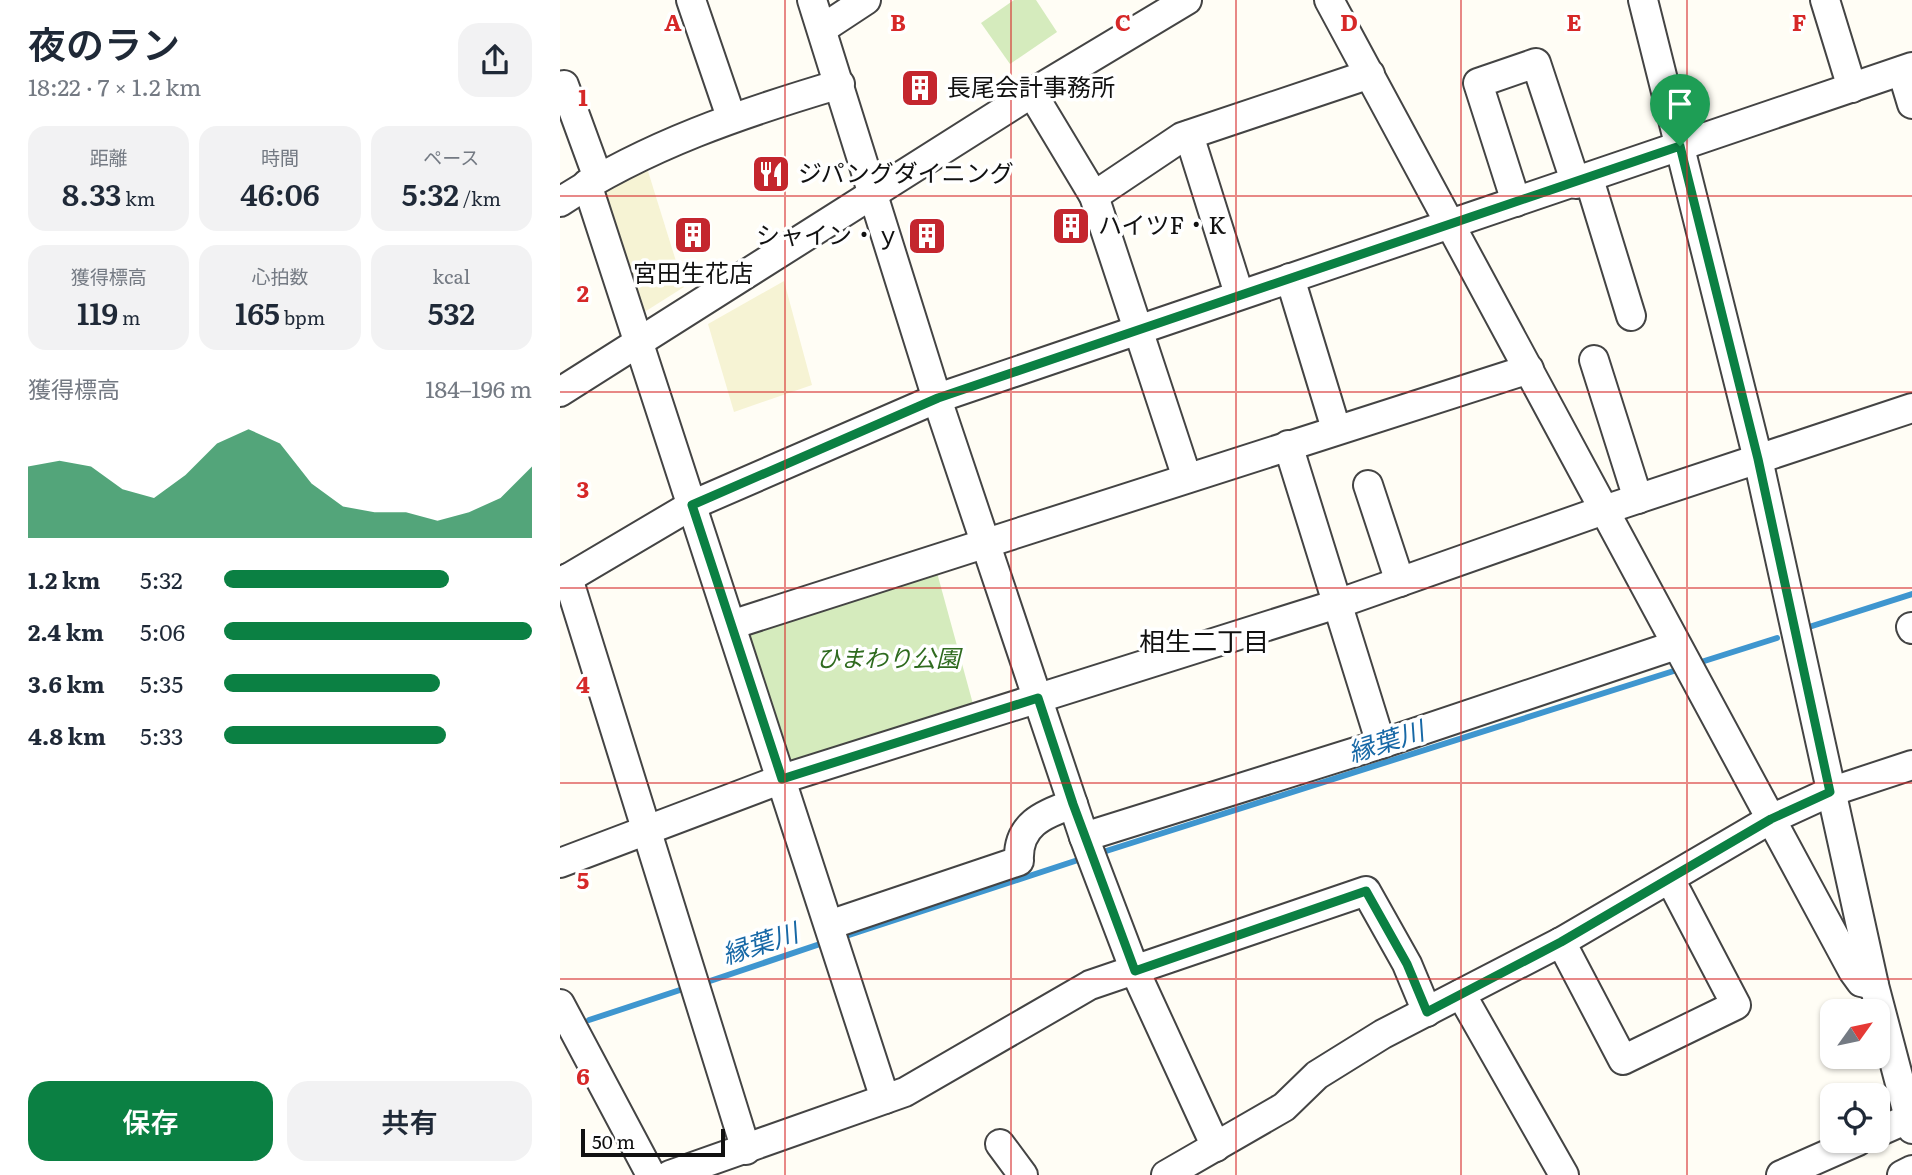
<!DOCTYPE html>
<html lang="ja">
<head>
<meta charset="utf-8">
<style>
  body { margin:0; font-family:Literata,"Noto Sans JP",serif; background:#f2f2f3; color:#1f2937; height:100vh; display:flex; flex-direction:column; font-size:26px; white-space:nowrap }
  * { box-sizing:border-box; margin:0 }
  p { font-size:23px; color:#747a83 }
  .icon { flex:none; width:38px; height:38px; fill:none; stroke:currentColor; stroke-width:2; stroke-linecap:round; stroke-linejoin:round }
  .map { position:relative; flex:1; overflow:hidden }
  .details { display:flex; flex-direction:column; background:#fff; width:560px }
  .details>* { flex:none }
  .needle { width:46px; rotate:57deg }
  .fabs { position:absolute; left:1260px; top:999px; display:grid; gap:14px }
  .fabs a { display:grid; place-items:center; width:70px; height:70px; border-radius:14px; background:#fff; box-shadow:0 2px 5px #0004; font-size:35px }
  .scale { position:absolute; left:21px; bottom:18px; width:144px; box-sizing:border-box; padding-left:7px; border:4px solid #111; border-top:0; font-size:19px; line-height:24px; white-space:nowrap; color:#111; -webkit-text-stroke:5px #fff; paint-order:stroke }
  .pin { position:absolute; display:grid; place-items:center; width:60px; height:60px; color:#fff; margin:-72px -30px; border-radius:50% 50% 50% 0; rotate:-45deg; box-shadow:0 0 7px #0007 }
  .pin .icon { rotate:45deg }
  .round { display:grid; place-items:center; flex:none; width:74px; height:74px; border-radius:21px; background:#f2f2f3 }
  .overview { display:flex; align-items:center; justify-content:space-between; height:119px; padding:0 28px }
  h1 { font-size:38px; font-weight:600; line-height:52px }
  .stats { display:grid; grid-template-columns:repeat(3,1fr); gap:10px; height:119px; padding:7px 28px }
  .stats div { display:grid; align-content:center; border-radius:18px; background:#f2f2f3; text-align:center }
  .stats b { font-size:30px; font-weight:600 }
  .stats small { font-size:19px; font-weight:400 }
  .stats p { font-size:19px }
  .chart { height:196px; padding:14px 28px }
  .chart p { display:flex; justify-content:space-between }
  .chart svg { width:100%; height:126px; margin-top:7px; fill:#0b8043; opacity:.7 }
  .cta { display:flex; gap:14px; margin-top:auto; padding:14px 28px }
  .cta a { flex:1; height:80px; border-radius:21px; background:#0b8043; color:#fff; font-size:28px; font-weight:600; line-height:80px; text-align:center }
  .cta a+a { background:#f2f2f3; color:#1f2937 }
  ul { padding:0 28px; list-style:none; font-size:23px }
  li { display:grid; grid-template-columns:112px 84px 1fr; align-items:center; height:52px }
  li i { height:18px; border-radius:9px; background:#0b8043 }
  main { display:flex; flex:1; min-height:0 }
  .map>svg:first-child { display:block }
</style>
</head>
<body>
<main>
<section class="details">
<div class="overview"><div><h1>夜のラン</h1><p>18:22 · 7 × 1.2 km</p></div><a class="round"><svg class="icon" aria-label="share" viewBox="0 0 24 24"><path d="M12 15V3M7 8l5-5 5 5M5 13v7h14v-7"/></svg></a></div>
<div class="stats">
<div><p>距離</p><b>8.33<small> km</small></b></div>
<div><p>時間</p><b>46:06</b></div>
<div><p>ペース</p><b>5:32<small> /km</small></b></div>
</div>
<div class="stats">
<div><p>獲得標高</p><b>119<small> m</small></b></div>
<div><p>心拍数</p><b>165<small> bpm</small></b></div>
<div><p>kcal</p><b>532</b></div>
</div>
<div class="chart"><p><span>獲得標高</span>184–196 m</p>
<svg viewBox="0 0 160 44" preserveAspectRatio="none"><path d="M0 44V19L10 17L20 19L30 27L40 30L50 22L60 11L70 6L80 11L90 25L100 33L110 35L120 35L130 38L140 35L150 30L160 19V44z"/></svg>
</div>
<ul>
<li><b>1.2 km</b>5:32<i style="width:73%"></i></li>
<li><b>2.4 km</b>5:06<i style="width:100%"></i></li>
<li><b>3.6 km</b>5:35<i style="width:70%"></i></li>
<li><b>4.8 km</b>5:33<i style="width:72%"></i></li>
</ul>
<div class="cta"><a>保存</a><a>共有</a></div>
</section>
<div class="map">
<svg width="1352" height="1175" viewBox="0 0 1352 1175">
  <rect width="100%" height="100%" fill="#fffdf5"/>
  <!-- farmland -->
  <g fill="#f6f3d4">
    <path d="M87 168 124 287 86 311 79 309 41 195 45 187Z"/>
    <path d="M224 281 252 385 174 412 148 324Z"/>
  </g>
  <!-- green -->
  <g fill="#d5ebbd">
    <path d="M454 0H476L497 32 450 64 421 23Z"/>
    <path d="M376 569 413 704 228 765 184 634Z"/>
  </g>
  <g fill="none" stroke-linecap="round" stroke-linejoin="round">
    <!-- stream -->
    <g stroke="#3f96cf" stroke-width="6">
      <path d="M1249 627 1352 594"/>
      <path d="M1138 663 1217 638"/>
      <path d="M543 852 1120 669"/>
      <path d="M286 936 518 860"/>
      <path d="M147 982 266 942"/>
      <path d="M29 1020 126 988"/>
    </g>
    <defs>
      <g id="minor">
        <path d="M131 0 171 117"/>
        <path d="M252 0 377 399 524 837 821 744 1116 645"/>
        <path d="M769 0 1293 971 1301 982 1314 985"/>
        <path d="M1083 0 1198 459 1314 985 1352 1129"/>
        <path d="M1265 0 1292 88"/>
        <path d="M262 29 306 0"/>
        <path d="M1342 71 1352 104"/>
        <path d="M4 85 38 178"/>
        <path d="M472 93 534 196 627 478"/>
        <path d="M629 135 679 294"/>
        <path d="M1029 179 1071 316"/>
        <path d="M27 184 325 1099"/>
        <path d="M534 196 622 137 810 74"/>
        <path d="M0 202C87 145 182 113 280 84"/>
        <path d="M956 202 918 83 976 63 1016 184"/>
        <path d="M730 278 776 429"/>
        <path d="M1034 360 1078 499"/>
        <path d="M0 392 472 93 627 0"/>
        <path d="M728 445 821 744"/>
        <path d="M808 485 840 582"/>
        <path d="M8 578 186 1150"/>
        <path d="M0 583 132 505 378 398 1352 67"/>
        <path d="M171 625 969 369"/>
        <path d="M1351 627 1352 629"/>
        <path d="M524 837 575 971 656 1147"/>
        <path d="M0 863 222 779 777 604 1044 510 1352 408"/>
        <path d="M269 925 459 861C457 825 483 814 513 804"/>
        <path d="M1001 942 1063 1060 1176 1005 1110 879"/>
        <path d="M901 994 1004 1175"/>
        <path d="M0 1004 91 1175"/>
        <path d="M1318 1132 1352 1117"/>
        <path d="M440 1144 463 1175"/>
        <path d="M110 1175 345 1092 530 985 806 891 847 964 867 1012"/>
        <path d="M606 1175 724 1107 757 1075 823 1034 1001 942 1211 819 1270 792 1352 765"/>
        <path d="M1221 1175 1298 1141"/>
        <path d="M1342 1175 1352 1170"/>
      </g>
    </defs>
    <!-- minor casing -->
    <use href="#minor" stroke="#444" stroke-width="32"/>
    <!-- minor -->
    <use href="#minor" stroke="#fff" stroke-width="28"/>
  </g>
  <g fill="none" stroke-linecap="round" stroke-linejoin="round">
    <defs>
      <path id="route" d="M1120 146 1198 459 1270 792 1211 819 1001 942 867 1012 847 964 806 891 575 971 513 804 478 698 222 779 132 505 378 398Z"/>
    </defs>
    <!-- route casing -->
    <use href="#route" stroke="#fff" stroke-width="14"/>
    <!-- route -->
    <use href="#route" stroke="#0b8043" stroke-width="9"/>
  </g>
  <!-- grid -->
  <path fill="none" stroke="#d62828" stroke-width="2" stroke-opacity="0.55" d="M225 0V1175M451 0V1175M676 0V1175M901 0V1175M1127 0V1175M0 196H1352M0 392H1352M0 588H1352M0 783H1352M0 979H1352"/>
  <!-- icons -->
  <defs>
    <symbol id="building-square" viewBox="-11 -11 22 22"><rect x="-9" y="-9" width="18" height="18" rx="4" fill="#c4262e" stroke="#fff"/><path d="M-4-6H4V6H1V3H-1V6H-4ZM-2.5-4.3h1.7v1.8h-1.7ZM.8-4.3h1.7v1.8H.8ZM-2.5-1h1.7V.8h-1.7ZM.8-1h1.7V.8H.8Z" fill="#fff"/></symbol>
    <symbol id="restaurant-square" viewBox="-11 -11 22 22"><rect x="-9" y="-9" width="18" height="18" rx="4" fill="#c4262e" stroke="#fff"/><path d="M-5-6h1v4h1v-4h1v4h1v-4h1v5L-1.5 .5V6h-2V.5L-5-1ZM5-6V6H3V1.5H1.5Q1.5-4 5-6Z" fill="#fff"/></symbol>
  </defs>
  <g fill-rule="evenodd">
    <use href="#building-square" x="338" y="66" width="44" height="44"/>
    <use href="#restaurant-square" x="189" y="152" width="44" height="44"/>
    <use href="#building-square" x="489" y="204" width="44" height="44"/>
    <use href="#building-square" x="111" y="213" width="44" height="44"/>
    <use href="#building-square" x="345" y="214" width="44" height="44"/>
  </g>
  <g text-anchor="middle" stroke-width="7" stroke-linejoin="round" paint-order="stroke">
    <!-- poi labels -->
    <g font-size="24" fill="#111" stroke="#fff" text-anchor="start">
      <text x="387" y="96">長尾会計事務所</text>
      <text x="238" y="182">ジパングダイニング</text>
      <text x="538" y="234">ハイツF・K</text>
      <text x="340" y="244" text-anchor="end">シャイン・ｙ</text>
      <text x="133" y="282" text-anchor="middle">宮田生花店</text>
    </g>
    <!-- park labels -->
    <g font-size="24" font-style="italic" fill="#2f6b1f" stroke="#fff">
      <text x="328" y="667">ひまわり公園</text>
    </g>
    <!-- neighbourhood labels -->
    <g font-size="26" fill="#111" stroke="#fff">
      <text x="644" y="651">相生二丁目</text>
    </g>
    <!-- water labels -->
    <g font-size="26" font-style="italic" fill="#1768a6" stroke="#fff">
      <text transform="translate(826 742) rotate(-18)" y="9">縁葉川</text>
      <text transform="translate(200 944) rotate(-18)" y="9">縁葉川</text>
    </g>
  </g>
  <g font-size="23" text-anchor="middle" font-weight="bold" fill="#d62828" stroke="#fff" stroke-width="7" stroke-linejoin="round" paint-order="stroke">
    <text x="113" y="31">A</text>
    <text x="338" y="31">B</text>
    <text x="563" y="31">C</text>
    <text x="789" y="31">D</text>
    <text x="1014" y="31">E</text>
    <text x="1239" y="31">F</text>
    <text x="23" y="106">1</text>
    <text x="23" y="302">2</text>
    <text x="23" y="498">3</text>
    <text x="23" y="693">4</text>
    <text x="23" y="889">5</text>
    <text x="23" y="1085">6</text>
  </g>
</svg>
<div class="fabs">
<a><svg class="needle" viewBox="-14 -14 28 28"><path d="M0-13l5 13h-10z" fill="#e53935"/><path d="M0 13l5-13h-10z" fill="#747a83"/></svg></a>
<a><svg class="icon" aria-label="locate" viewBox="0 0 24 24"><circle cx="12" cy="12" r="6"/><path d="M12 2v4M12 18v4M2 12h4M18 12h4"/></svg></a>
</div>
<div class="scale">50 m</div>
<div class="pin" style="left:1120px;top:146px;background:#1e9e55"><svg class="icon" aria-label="arrive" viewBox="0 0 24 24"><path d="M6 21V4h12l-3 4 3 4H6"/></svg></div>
</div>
</main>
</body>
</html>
